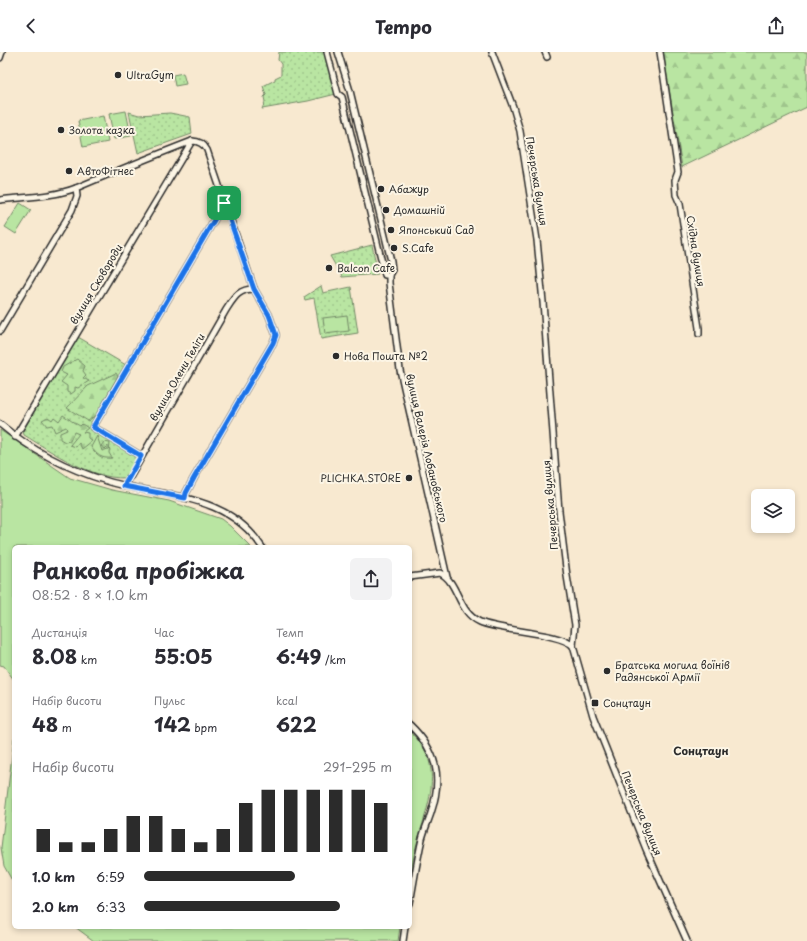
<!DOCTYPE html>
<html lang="uk">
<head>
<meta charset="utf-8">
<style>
  body { margin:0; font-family:"Playpen Sans",sans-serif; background:#f2f2f3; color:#2b2b33; height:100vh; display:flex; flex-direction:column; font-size:15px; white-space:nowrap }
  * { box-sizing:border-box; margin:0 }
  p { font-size:13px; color:#7c7c81 }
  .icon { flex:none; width:22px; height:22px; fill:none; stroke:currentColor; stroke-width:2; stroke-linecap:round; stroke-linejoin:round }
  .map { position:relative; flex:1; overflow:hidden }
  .side { position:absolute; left:12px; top:493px; width:400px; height:384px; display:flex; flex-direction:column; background:#fff; border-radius:6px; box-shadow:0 2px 6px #0003 }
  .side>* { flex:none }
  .tools { position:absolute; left:751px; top:437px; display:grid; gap:8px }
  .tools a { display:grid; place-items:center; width:44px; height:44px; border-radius:6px; background:#fff; box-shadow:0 2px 6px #0003; font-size:20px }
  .pin { position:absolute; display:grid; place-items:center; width:34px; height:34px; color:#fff; margin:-17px; border-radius:8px; box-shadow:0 2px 6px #0006 }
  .round { display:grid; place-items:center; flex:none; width:42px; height:42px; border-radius:6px; background:#f2f2f3 }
  .overview { display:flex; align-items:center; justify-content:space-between; height:68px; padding:0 20px }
  h1 { font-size:22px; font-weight:700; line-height:30px }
  .stats { display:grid; grid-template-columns:repeat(3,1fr); gap:6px; height:68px; padding:4px 20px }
  .stats div { display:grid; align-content:center }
  .stats b { font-size:20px; font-weight:700 }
  .stats small { font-size:11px; font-weight:400 }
  .stats p { font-size:11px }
  .chart { height:112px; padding:8px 20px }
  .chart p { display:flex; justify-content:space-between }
  .chart svg { width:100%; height:72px; margin-top:4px; stroke:#2b2b2b; stroke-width:6 }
  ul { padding:0 20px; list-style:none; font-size:13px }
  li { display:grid; grid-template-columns:64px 48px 1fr; align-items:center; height:30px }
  li i { height:10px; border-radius:5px; background:#2b2b2b }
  header { display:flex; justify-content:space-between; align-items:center; height:52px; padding:0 20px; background:#fff; font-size:18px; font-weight:700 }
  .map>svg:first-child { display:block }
</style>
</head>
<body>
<header><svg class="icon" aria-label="back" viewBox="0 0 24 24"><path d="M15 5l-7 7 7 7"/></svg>Tempo<svg class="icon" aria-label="share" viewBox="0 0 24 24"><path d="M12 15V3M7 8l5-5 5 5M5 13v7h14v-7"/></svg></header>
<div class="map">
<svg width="807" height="889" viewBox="0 0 807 889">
  <defs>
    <pattern id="grass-dots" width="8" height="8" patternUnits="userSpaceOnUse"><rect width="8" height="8" fill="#b9e5a2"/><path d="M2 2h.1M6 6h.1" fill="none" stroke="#9fc58c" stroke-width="1.8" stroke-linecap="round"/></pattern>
    <pattern id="forest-firs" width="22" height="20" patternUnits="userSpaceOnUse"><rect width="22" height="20" fill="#b9e5a2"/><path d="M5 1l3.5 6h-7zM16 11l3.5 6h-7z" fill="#9fc58c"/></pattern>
  </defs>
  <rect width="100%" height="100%" fill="#f8e9d0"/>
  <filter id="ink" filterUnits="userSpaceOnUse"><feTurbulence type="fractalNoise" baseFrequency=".025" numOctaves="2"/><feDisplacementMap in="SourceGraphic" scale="8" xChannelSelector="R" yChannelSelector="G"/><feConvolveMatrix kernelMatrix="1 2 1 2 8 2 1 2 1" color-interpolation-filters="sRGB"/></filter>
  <g filter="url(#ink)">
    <!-- grass -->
    <g fill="url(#grass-dots)" stroke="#728866">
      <path d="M279 0H325L336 42 308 49 262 57 265 50 264 45 266 43 263 34 275 28V26L281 23V12L278 8Z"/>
      <path d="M183 21 186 32 175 34 173 23Z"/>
      <path d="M129 60 139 63 170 61 190 65 192 82 138 101Z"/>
      <path d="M372 193 378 222 342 225 330 204Z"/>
      <path d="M321 234 323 241 351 235 358 281 321 287 314 246 305 248 304 245Z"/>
      <path d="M78 285 126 313 91 376 137 403 138 407 125 426C91 427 52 400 24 383L23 379Z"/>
    </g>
    <!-- forest -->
    <g fill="url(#forest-firs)" stroke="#728866">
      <path d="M663 0H807V55L682 115Z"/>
      <path d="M77 307 85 314 83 319 86 323 83 326 89 329 78 336 75 335V339L71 342 67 340V334L61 330 67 323 61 320 63 315Z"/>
      <path d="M116 321 118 324 96 363 88 369 67 356 88 334Z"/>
      <path d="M63 363C69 367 74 371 80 374L82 372 88 376 83 380 88 381V386L92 389 82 397 79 391 76 395 70 393 79 382 74 380 70 389 65 390 60 387V381L67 378 66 375 55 380 52 373 47 374 42 368 48 365 52 368 54 365 59 369Z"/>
      <path d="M97 384 102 399 108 397V394L105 397 101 394 104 390 110 391 109 401 112 406C101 407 97 403 91 395Z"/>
    </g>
    <!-- pitch -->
    <g fill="#b9e5a2" stroke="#728866">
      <path d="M126 59 131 84 114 87 109 62Z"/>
      <path d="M103 64 108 90 83 95 78 69Z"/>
      <path d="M20 151 31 158 16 182 5 175Z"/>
      <path d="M347 263 349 279 325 282 323 266Z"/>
      <path d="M0 378 70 426 112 438 169 449 221 467 230 474 251 495H14V628L4 614 0 613Z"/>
      <path d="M410 680C449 715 425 757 415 799 413 807 412 815 410 823Z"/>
      <path d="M14 686V832L4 814 1 796Z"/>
      <path d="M75 875H400L398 889H94Z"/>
    </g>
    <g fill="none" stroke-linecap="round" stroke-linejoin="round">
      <defs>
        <g id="minor">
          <path d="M327 0 338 42 342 45 385 223H389"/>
          <path d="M338 0 350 39 391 209 392 218 389 223V231L400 318 447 525"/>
          <path d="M492 0 513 55 520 79 537 188 543 250 559 459 567 524 575 573 573 594 593 664 646 797 687 889"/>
          <path d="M545 0 547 5"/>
          <path d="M660 0 678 120 675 128 676 143 680 152 699 276V282"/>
          <path d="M0 6 2 0"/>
          <path d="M0 148C24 145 53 145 76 136 114 120 153 104 192 89 199 89 204 92 207 98L254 237 269 263 276 283 273 291 194 426 186 441 185 446"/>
          <path d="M0 279 72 158 77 144 76 136"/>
          <path d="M0 372C32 399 67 417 107 429 163 446 226 440 262 495"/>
          <path d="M15 385 192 89"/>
          <path d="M141 404 93 375 224 151"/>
          <path d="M125 434 226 258C234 246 238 237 254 237"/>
          <path d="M410 525 440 521C459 530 457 560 480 570 501 579 561 581 573 594"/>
          <path d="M410 673C437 699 443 725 431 761 428 770 424 779 422 787 417 808 414 830 410 851"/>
          <path d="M403 889 405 875"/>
        </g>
      </defs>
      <!-- minor casing -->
      <use href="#minor" stroke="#2b2b2b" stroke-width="8"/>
      <!-- minor -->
      <use href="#minor" stroke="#fcf5e5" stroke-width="5"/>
    </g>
  </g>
  <g fill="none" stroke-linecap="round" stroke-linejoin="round" filter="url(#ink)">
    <defs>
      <path id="route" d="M224 151 254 237 269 263 276 283 273 291 194 426 186 441 185 446 124 434 141 404 93 375Z"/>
    </defs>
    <!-- route casing -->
    <use href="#route" stroke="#fff" stroke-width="8"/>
    <!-- route -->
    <use href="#route" stroke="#1a73e8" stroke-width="5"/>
  </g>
  <!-- markers -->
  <g fill="#2b2b2b" stroke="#fcf5e5" stroke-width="1.5">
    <circle cx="118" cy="23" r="4"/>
    <circle cx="61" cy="78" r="4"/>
    <circle cx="69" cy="119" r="4"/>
    <circle cx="381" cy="137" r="4"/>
    <circle cx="386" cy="158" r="4"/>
    <circle cx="391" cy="178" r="4"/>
    <circle cx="394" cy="196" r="4"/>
    <circle cx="329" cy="216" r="4"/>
    <circle cx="336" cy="304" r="4"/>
    <circle cx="409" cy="426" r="4"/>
    <circle cx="607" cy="619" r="4"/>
    <rect x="591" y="647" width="8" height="8" rx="2"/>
  </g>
  <g text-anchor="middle" stroke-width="4" stroke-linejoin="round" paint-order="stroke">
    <!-- poi labels -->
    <g font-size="10" fill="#2b2b2b" stroke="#fcf5e5" text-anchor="start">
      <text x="126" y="27">UltraGym</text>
      <text x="69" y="82">Золота казка</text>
      <text x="77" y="123">АвтоФітнес</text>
      <text x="389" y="141">Абажур</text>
      <text x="394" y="162">Домашній</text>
      <text x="399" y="182">Японський Сад</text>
      <text x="402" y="200">S.Cafe</text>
      <text x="337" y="220">Balcon Cafe</text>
      <text x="344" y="308">Нова Пошта №2</text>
      <text x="401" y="430" text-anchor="end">PLICHKA.STORE</text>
      <text x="615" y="617">Братська могила воїнів<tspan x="615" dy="12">Радянської Армії</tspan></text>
      <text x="603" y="655">Сонцтаун</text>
    </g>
    <!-- street labels -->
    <g font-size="10" fill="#2b2b2b" stroke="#fcf5e5">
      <text transform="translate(537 129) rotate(81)" y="4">Печерська вулиця</text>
      <text transform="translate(696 199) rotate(81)" y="4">Східна вулиця</text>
      <text transform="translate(96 232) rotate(-59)" y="4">вулиця Сковороди</text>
      <text transform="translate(177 325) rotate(-60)" y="4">вулиця Олени Теліги</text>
      <text transform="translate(427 396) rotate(77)" y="4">вулиця Валерія Лобановського</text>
      <text transform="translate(550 453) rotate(-95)" y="4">Печерська вулиця</text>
      <text transform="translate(642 761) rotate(68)" y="4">Печерська вулиця</text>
    </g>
    <!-- neighbourhood labels -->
    <g font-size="11" font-weight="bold" fill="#2b2b2b" stroke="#fcf5e5">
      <text x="701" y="703">Сонцтаун</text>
    </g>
  </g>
</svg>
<div class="tools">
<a><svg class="icon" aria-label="layers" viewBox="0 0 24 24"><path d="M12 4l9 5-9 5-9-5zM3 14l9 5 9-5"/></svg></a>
</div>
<div class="pin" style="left:224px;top:151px;background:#1e9e55"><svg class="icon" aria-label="arrive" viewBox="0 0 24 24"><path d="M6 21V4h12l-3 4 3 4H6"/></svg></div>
<section class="side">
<div class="overview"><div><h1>Ранкова пробіжка</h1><p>08:52 · 8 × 1.0 km</p></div><a class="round"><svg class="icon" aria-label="share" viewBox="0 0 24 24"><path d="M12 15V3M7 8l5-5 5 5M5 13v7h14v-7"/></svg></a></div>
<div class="stats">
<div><p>Дистанція</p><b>8.08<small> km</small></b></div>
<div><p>Час</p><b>55:05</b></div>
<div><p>Темп</p><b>6:49<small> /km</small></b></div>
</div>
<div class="stats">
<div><p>Набір висоти</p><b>48<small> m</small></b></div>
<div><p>Пульс</p><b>142<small> bpm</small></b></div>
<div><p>kcal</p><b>622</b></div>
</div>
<div class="chart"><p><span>Набір висоти</span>291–295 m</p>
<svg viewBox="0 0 160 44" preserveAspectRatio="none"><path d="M5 44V30M15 44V38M25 44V38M35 44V30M45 44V22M55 44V22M65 44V30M75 44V38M85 44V30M95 44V14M105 44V6M115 44V6M125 44V6M135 44V6M145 44V6M155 44V14"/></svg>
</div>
<ul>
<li><b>1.0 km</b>6:59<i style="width:61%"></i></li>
<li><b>2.0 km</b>6:33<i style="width:79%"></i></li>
</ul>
</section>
</div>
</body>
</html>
